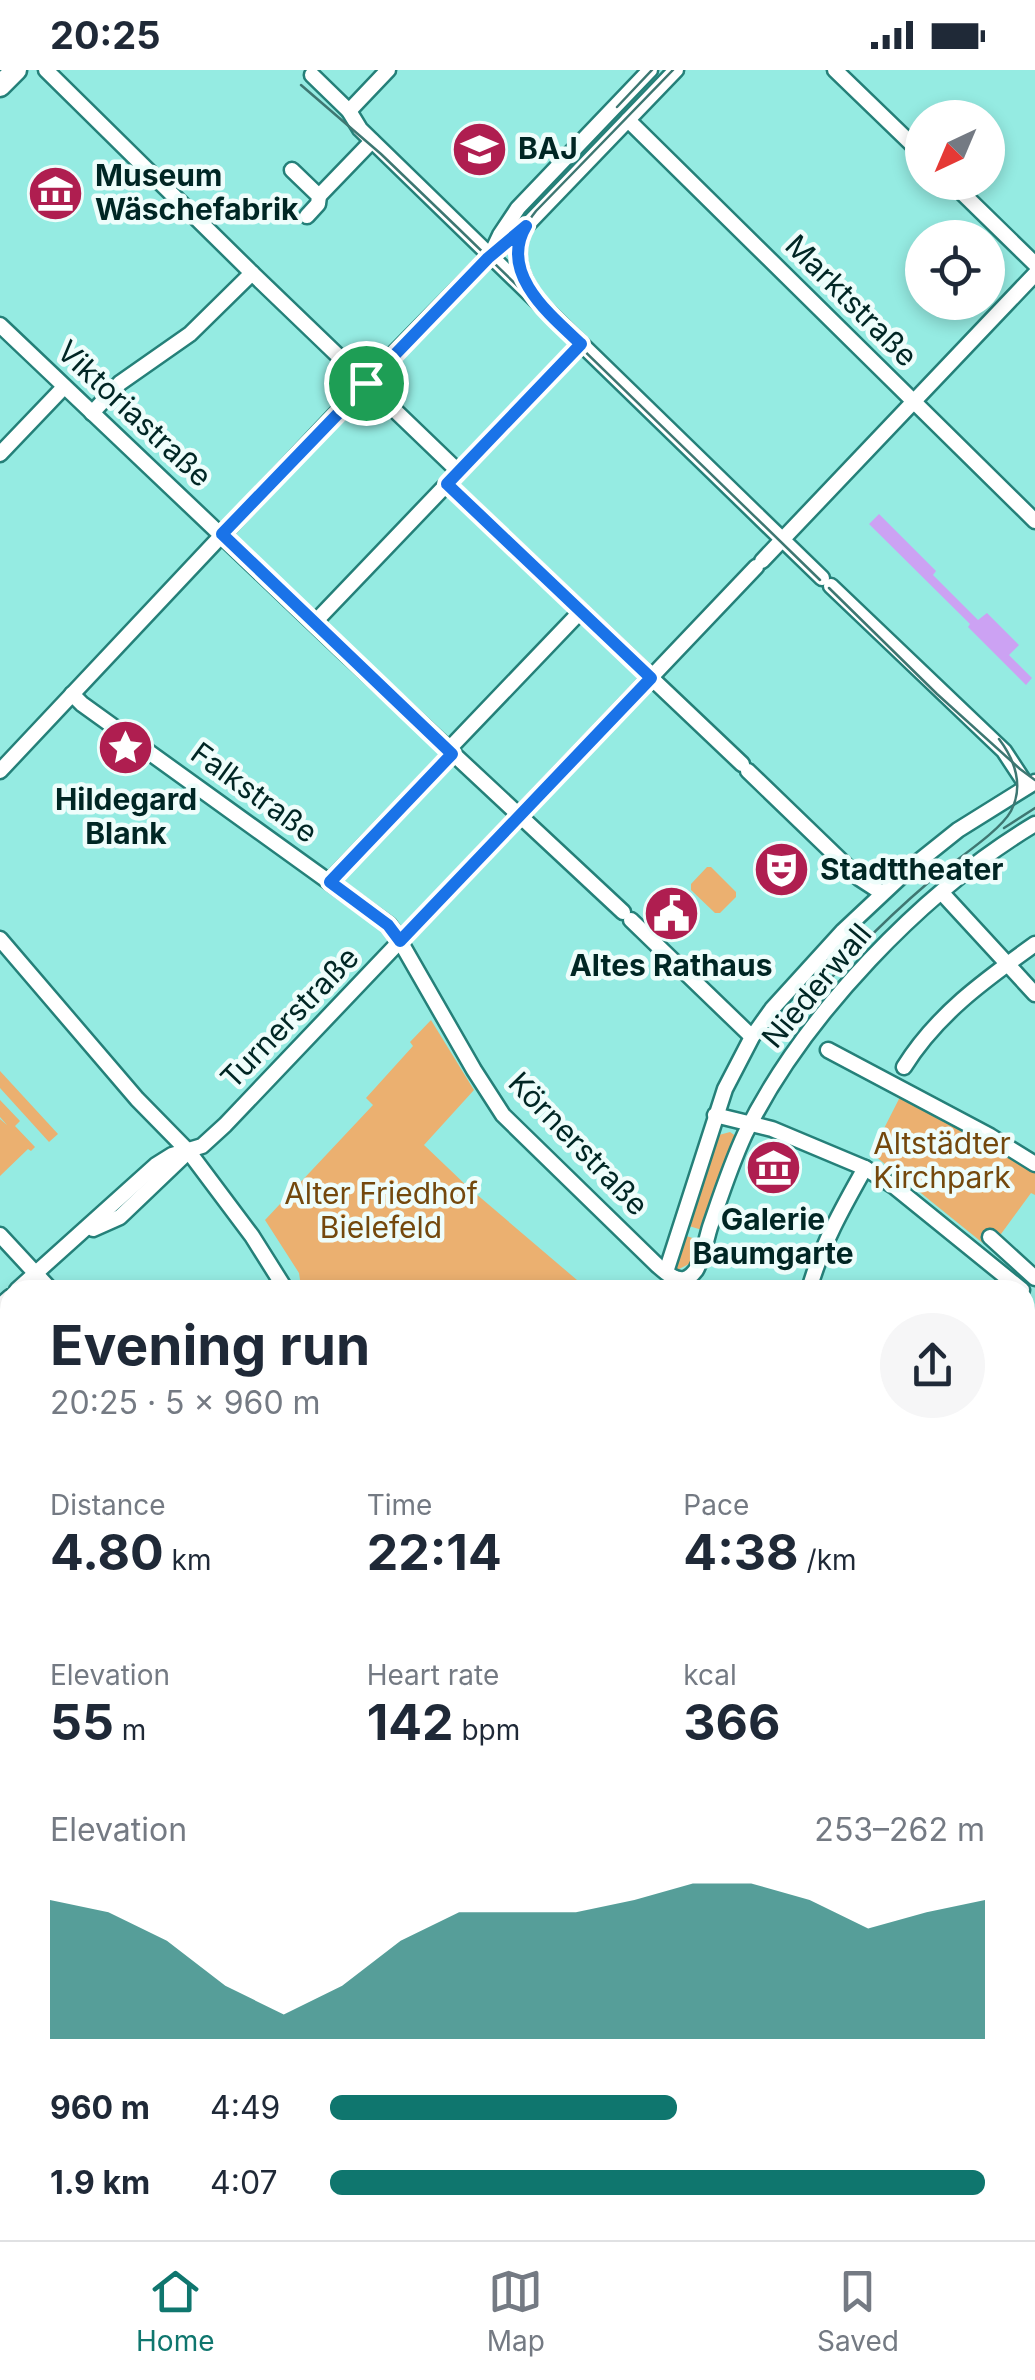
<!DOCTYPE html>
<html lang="en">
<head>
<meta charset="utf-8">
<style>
  body { margin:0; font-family:Inter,sans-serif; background:#f6f6f7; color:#1f2937; height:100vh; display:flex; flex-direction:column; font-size:38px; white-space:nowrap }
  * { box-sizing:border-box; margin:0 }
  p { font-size:32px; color:#747a83 }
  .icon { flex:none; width:55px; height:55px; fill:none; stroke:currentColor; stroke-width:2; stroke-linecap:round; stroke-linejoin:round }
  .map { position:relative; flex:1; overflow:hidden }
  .sheet { position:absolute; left:0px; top:1210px; width:1035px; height:960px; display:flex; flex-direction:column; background:#fff; border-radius:30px 30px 0 0; box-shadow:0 5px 15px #0003 }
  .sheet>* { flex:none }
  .needle { width:65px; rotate:224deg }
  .buttons { position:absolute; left:905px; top:30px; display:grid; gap:20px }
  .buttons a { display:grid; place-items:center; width:100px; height:100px; border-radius:50%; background:#fff; box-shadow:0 5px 15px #0003; font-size:50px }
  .pin { position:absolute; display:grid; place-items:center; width:85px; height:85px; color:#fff; margin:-42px; border:5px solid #fff; border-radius:50%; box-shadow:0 2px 10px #0007 }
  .round { display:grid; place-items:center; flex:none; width:105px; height:105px; border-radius:52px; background:#f6f6f7 }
  .overview { display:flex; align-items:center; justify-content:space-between; height:170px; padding:0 50px }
  h1 { font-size:55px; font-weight:700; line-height:75px }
  .metrics { display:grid; grid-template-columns:repeat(3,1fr); gap:15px; height:170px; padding:10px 50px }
  .metrics div { display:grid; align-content:center }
  .metrics b { font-size:50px; font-weight:700 }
  .metrics small { font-size:28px; font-weight:400 }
  .metrics p { font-size:28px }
  .chart { height:280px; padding:20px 50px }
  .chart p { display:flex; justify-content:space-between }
  .chart svg { width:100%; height:180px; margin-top:10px; fill:#0f766e; opacity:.7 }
  ul { padding:0 50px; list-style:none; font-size:32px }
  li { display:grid; grid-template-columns:160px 120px 1fr; align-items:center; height:75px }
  li i { height:25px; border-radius:12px; background:#0f766e }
  .status { display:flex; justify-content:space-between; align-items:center; height:70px; padding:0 50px; background:#fff; direction:ltr }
  .status svg { height:28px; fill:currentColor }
  .tab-bar { display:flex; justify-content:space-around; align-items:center; height:140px; border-top:2px solid #e0e1e3; background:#fff; font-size:28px; color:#747a83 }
  .tab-bar a { display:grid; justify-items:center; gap:5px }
  .tab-bar .on { color:#0f766e }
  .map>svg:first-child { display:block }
</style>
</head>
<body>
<div class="status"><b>20:25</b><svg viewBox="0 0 49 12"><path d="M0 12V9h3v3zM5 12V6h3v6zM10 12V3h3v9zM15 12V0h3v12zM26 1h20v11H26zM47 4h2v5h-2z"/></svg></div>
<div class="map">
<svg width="1035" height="2170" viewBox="0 0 1035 2170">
  <rect width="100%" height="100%" fill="#95ebe2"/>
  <!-- green -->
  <g fill="#ebb070">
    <path d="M707 797H711L736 822V827L720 843H715L691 820V814Z"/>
    <path d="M431 950 474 1020 424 1075 468 1117 584 1216 583 1220H306L300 1210 299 1203 265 1150 373 1035 366 1028 413 976 410 972Z"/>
    <path d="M0 1001 58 1064 49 1072 0 1018Z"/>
    <path d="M900 1027 972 1064 1035 1103V1125L1031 1123 1001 1164 990 1167 984 1174 875 1086 872 1082Z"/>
    <path d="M0 1030 20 1051 15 1056 35 1077 31 1081 28 1079 0 1106V1049L7 1055 0 1047Z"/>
    <path d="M730 1062 737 1067 705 1161 686 1155 712 1076 719 1065Z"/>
    <path d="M683 1165 702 1171 693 1192 677 1200 674 1196Z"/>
  </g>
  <!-- water -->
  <path fill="#cca2f3" d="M879 444 936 501 933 505 978 550 987 543 1019 575 1009 585 1032 608 1026 615 968 557 970 554 869 454Z"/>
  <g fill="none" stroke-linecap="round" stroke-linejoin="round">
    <defs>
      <g id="street">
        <path d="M46 0 252 203 459 402"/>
        <path d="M835 0 922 84"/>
        <path d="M312 5 349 41 360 59 822 508"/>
        <path d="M349 41 388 0"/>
        <path d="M628 50 1035 451"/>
        <path d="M292 100 319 126 318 134 307 146"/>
        <path d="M951 112 1035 194"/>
        <path d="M319 126 372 71"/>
        <path d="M522 163C514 183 519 200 529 218"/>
        <path d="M491 184 500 165 518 138 650 0"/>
        <path d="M0 255 342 580 623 842"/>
        <path d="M92 343 120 313 190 264 252 203"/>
        <path d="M0 384 64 317"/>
        <path d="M447 414 742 694"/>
        <path d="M762 491 1035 204"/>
        <path d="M831 516 1004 681 1027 716"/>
        <path d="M314 553 581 274"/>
        <path d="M72 624 82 634 389 855 400 871 474 1000 503 1045 657 1195C664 1201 674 1211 684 1209 689 1208 693 1204 696 1200 703 1188 706 1170 710 1157 721 1125 731 1094 745 1064 803 946 923 821 1035 754"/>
        <path d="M448 680 581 541"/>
        <path d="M0 701 365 313 490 186 526 156 676 0"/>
        <path d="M748 701 859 808 882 823"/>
        <path d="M330 811 452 684"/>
        <path d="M942 823 1035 924"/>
        <path d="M631 850 748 963"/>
        <path d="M0 869 137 1029 189 1082 252 1166 286 1220"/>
        <path d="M828 980 990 1066 1035 1094"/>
        <path d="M904 997C937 944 985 910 1035 874"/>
        <path d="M715 1045 772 1059 865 1098 895 1117 1022 1220"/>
        <path d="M93 1159 120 1147 188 1082"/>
        <path d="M0 1165 51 1220"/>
        <path d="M990 1167 1035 1208"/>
        <path d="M666 1202 725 1019 752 967 772 939 843 861 908 800 958 760 1035 712"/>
        <path d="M17 1220 156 1095 172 1085 202 1076 225 1055 756 497"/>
        <path d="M809 1220C821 1176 843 1137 865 1098"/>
        <path d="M0 1236 10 1227"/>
        <path d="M1025 1283 1035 1272"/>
        <path d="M0 1310 10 1300"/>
        <path d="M0 1353 10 1363"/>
        <path d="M1025 1505 1035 1494"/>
        <path d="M1025 1563 1035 1564"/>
        <path d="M1025 1647 1035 1649"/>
        <path d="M0 1783 10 1795"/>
        <path d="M1025 1962 1035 1970"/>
        <path d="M313 2160 321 2170"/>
        <path d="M688 2160 702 2170"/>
        <path d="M711 2160 714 2170"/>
        <path d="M235 2170 247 2160"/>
        <path d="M552 2170 556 2160"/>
      </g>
      <g id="secondary">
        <path d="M0 16 16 0"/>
        <path d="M0 1689 10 1680"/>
        <path d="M1025 1736 1035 1738"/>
        <path d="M1025 1769 1035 1772"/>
        <path d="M1025 1809 1027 1842"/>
        <path d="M780 2170 788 2160"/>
      </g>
    </defs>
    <!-- street casing -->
    <use href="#street" stroke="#258079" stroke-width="19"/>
    <!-- secondary casing -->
    <use href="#secondary" stroke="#258079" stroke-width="25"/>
    <!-- street -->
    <use href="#street" stroke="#fff" stroke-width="14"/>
    <!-- secondary -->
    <use href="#secondary" stroke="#fff" stroke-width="20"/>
    <!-- tram -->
    <g stroke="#3e7772" stroke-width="2.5">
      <path d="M301 15 381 84 460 160 820 510"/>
      <path d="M617 37 652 0"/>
      <path d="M535 224C513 197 514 168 536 141L673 0"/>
      <path d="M829 518 937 624 1020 699 1035 710"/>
      <path d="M1004 758 1035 738"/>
      <path d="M795 952C834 901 880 854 929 812 950 793 999 763 1011 741 1024 716 1015 690 999 669"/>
    </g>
    <defs>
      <g id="rail">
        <path d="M1025 2127 1035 2122"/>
        <path d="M1025 2146 1035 2141"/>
        <path d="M933 2170 954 2160"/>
        <path d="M975 2170 996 2160"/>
      </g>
    </defs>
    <!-- rail casing -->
    <use href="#rail" stroke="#3e7772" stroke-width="8"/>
    <!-- rail -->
    <use href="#rail" stroke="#eefdfb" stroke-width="4" stroke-dasharray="11" stroke-linecap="butt"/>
  </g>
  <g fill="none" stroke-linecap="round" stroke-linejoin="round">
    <defs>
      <path id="route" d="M526 156C498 203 550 245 581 274L447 414 651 608 400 871 388 855 330 812 452 684 222 464 488 188Z"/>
    </defs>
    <!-- route casing -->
    <use href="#route" stroke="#fff" stroke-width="20"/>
    <!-- route -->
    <use href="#route" stroke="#1a73e8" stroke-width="12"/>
  </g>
  <!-- icons -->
  <defs>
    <symbol id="university-disc" viewBox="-11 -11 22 22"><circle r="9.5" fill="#af1e50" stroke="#eefdfb"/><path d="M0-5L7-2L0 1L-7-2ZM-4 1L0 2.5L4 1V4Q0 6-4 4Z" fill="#fff"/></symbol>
    <symbol id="museum-disc" viewBox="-11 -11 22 22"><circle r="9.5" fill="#af1e50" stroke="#eefdfb"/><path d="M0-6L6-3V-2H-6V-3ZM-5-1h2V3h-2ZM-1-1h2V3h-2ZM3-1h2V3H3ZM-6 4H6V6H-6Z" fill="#fff"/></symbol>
    <symbol id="sight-disc" viewBox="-11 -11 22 22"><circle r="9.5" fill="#af1e50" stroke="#eefdfb"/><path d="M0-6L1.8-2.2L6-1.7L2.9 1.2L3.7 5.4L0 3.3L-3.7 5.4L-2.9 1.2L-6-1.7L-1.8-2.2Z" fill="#fff"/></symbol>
    <symbol id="theatre-disc" viewBox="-11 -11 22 22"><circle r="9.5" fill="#af1e50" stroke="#eefdfb"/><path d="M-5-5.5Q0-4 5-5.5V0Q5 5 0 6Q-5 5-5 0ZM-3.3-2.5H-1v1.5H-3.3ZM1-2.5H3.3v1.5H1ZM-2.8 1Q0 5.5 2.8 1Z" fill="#fff"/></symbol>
    <symbol id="civic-disc" viewBox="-11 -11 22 22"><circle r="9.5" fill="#af1e50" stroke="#eefdfb"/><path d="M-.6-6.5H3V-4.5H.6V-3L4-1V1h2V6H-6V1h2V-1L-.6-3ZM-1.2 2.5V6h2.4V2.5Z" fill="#fff"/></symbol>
  </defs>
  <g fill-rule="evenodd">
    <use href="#university-disc" x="448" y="48" width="63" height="63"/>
    <use href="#museum-disc" x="24" y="92" width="63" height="63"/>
    <use href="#sight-disc" x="94" y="646" width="63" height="63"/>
    <use href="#theatre-disc" x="750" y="768" width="63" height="63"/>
    <use href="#civic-disc" x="640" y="812" width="63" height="63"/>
    <use href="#museum-disc" x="742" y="1066" width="63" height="63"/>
  </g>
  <g text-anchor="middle" stroke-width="9" stroke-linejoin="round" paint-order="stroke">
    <!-- poi labels -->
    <g font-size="30" font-weight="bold" fill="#002624" stroke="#eefdfb" text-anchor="start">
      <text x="518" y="89">BAJ</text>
      <text x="95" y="116">Museum<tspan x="95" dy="34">Wäschefabrik</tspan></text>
      <text x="126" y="740" text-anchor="middle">Hildegard<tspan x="126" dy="34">Blank</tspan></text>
      <text x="820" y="810">Stadttheater</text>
      <text x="671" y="906" text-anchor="middle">Altes Rathaus</text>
      <text x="773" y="1160" text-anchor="middle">Galerie<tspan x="773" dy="34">Baumgarte</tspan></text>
    </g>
    <!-- street labels -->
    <g font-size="30" fill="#002624" stroke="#eefdfb">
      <text transform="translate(851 231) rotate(45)" y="10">Marktstraße</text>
      <text transform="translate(134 344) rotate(43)" y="10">Viktoriastraße</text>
      <text transform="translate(254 723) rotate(36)" y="10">Falkstraße</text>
      <text transform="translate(817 916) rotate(-50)" y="10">Niederwall</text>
      <text transform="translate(290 948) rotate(-46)" y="10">Turnerstraße</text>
      <text transform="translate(578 1074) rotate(46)" y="10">Körnerstraße</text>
    </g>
    <!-- park labels -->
    <g font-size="30" fill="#74480d" stroke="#eefdfb">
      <text x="942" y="1084">Altstädter<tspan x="942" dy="34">Kirchpark</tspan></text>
      <text x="381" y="1134">Alter Friedhof<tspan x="381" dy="34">Bielefeld</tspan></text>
    </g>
  </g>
</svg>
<div class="buttons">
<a><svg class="needle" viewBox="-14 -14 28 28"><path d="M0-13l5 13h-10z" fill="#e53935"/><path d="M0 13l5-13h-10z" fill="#747a83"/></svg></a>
<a><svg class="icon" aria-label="locate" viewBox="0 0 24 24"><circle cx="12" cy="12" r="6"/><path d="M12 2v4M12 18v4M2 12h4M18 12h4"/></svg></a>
</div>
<div class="pin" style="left:366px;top:313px;background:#1e9e55"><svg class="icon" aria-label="arrive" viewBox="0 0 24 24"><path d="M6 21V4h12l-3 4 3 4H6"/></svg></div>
<section class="sheet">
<div class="overview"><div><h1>Evening run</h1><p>20:25 · 5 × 960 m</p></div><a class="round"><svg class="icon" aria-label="share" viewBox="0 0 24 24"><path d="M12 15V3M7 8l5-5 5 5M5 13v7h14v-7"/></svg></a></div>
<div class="metrics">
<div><p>Distance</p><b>4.80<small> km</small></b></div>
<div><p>Time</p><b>22:14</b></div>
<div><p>Pace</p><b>4:38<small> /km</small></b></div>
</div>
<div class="metrics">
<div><p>Elevation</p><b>55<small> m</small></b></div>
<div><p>Heart rate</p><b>142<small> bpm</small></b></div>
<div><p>kcal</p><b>366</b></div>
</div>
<div class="chart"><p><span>Elevation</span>253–262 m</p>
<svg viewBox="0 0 160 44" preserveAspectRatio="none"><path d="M0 44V10L10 13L20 20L30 31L40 38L50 31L60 20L70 13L80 13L90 13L100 10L110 6L120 6L130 10L140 17L150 13L160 10V44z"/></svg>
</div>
<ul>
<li><b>960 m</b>4:49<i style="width:53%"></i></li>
<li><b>1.9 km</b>4:07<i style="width:100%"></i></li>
</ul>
</section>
</div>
<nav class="tab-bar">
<a class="on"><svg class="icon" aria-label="home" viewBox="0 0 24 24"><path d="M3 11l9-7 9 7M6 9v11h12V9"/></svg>Home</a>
<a><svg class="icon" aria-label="map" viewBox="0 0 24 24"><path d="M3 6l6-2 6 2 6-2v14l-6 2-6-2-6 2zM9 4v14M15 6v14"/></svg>Map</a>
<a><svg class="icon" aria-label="saved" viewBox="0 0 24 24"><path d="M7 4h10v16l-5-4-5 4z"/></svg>Saved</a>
</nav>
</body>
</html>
